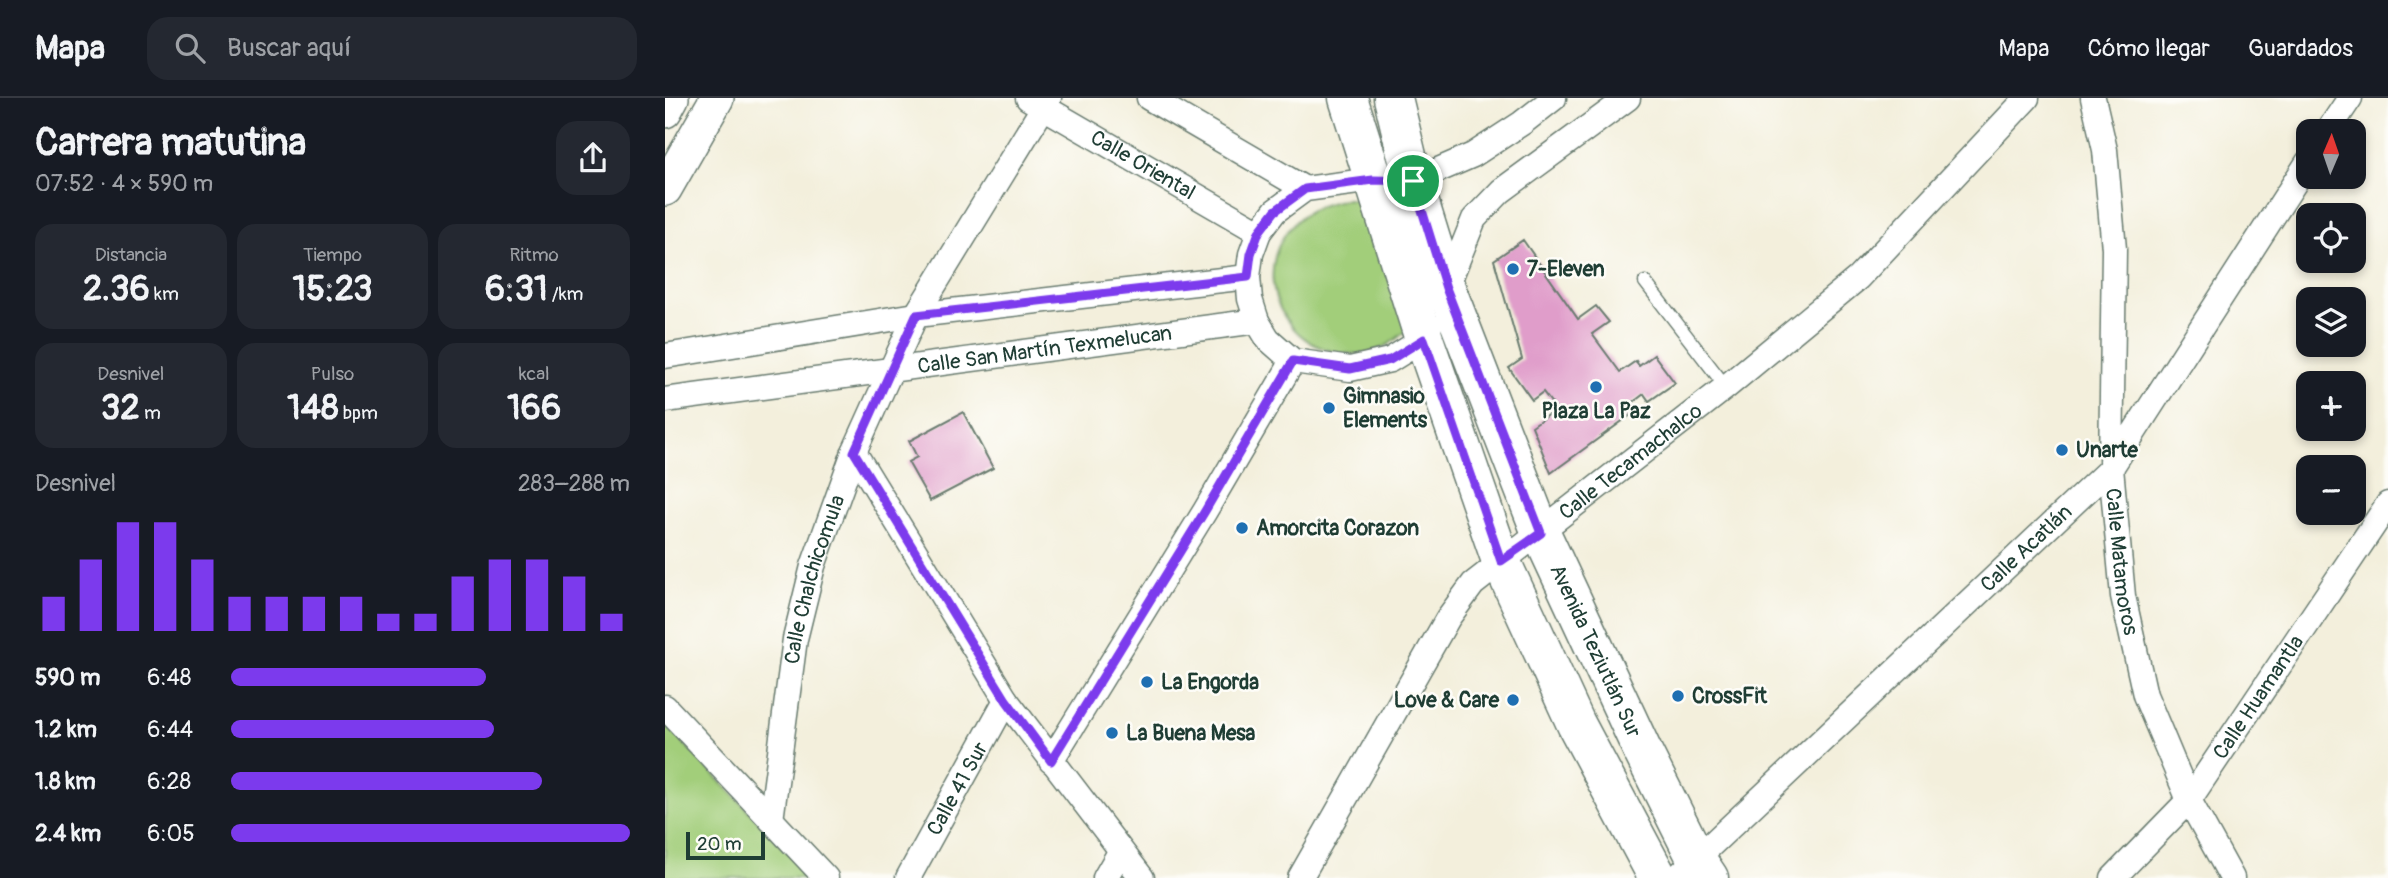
<!DOCTYPE html>
<html lang="es">
<head>
<meta charset="utf-8">
<style>
  body { margin:0; font-family:Pangolin,sans-serif; background:#242831; color:#f1f3f6; height:100vh; display:flex; flex-direction:column; font-size:26px; white-space:nowrap }
  * { box-sizing:border-box; margin:0 }
  p { font-size:23px; color:#9ea1a6 }
  .icon { flex:none; width:38px; height:38px; fill:none; stroke:currentColor; stroke-width:2; stroke-linecap:round; stroke-linejoin:round }
  .map { position:relative; flex:1; overflow:hidden }
  .drawer { display:flex; flex-direction:column; background:#171b24; width:665px }
  .drawer>* { flex:none }
  .needle { width:46px; rotate:2deg }
  .fabs { position:absolute; left:1631px; top:21px; display:grid; gap:14px }
  .fabs a { display:grid; place-items:center; width:70px; height:70px; border-radius:14px; background:#171b24; box-shadow:0 4px 10px #0003; font-size:35px }
  .scale { position:absolute; left:21px; bottom:18px; width:79px; box-sizing:border-box; padding-left:7px; border:4px solid #1f3d34; border-top:0; font-size:19px; line-height:24px; white-space:nowrap; color:#1f3d34; -webkit-text-stroke:5px #fdfcf7; paint-order:stroke }
  .pin { position:absolute; display:grid; place-items:center; width:60px; height:60px; color:#fff; margin:-30px; border:4px solid #fff; border-radius:50%; box-shadow:0 2px 7px #0007 }
  .round { display:grid; place-items:center; flex:none; width:74px; height:74px; border-radius:21px; background:#242831 }
  .headline { display:flex; align-items:center; justify-content:space-between; height:119px; padding:0 35px }
  h1 { font-size:38px; font-weight:700; line-height:52px }
  .metrics { display:grid; grid-template-columns:repeat(3,1fr); gap:10px; height:119px; padding:7px 35px }
  .metrics div { display:grid; align-content:center; border-radius:18px; background:#242831; text-align:center }
  .metrics b { font-size:35px; font-weight:700 }
  .metrics small { font-size:19px; font-weight:400 }
  .metrics p { font-size:19px }
  .chart { height:196px; padding:14px 35px }
  .chart p { display:flex; justify-content:space-between }
  .chart svg { width:100%; height:126px; margin-top:7px; stroke:#7c3aed; stroke-width:6 }
  ul { padding:0 35px; list-style:none; font-size:23px }
  li { display:grid; grid-template-columns:112px 84px 1fr; align-items:center; height:52px }
  li i { height:18px; border-radius:9px; background:#7c3aed }
  header { display:flex; align-items:center; gap:42px; box-sizing:border-box; height:98px; padding:0 35px; background:#171b24; border-bottom:2px solid #363941 }
  header strong { font-size:33px }
  nav { display:flex; gap:38px; margin-inline-start:auto; font-size:24px }
  .search { width:490px; height:63px; background:#242831; display:flex; align-items:center; gap:18px; box-sizing:border-box; padding:0 24px; border-radius:21px; color:#9ea1a6; font-size:26px }
  main { display:flex; flex:1; min-height:0 }
  .map>svg:first-child { display:block }
</style>
</head>
<body>
<header>
<strong>Mapa</strong>
<div class="search"><svg class="icon" aria-label="search" viewBox="0 0 24 24"><circle cx="10" cy="10" r="6"/><path d="M15 15l6 6"/></svg>Buscar aquí</div>
<nav><a>Mapa</a><a>Cómo llegar</a><a>Guardados</a></nav>
</header>
<main>
<section class="drawer">
<div class="headline"><div><h1>Carrera matutina</h1><p>07:52 · 4 × 590 m</p></div><a class="round"><svg class="icon" aria-label="share" viewBox="0 0 24 24"><path d="M12 15V3M7 8l5-5 5 5M5 13v7h14v-7"/></svg></a></div>
<div class="metrics">
<div><p>Distancia</p><b>2.36<small> km</small></b></div>
<div><p>Tiempo</p><b>15:23</b></div>
<div><p>Ritmo</p><b>6:31<small> /km</small></b></div>
</div>
<div class="metrics">
<div><p>Desnivel</p><b>32<small> m</small></b></div>
<div><p>Pulso</p><b>148<small> bpm</small></b></div>
<div><p>kcal</p><b>166</b></div>
</div>
<div class="chart"><p><span>Desnivel</span>283–288 m</p>
<svg viewBox="0 0 160 44" preserveAspectRatio="none"><path d="M5 44V32M15 44V19M25 44V6M35 44V6M45 44V19M55 44V32M65 44V32M75 44V32M85 44V32M95 44V38M105 44V38M115 44V25M125 44V19M135 44V19M145 44V25M155 44V38"/></svg>
</div>
<ul>
<li><b>590 m</b>6:48<i style="width:64%"></i></li>
<li><b>1.2 km</b>6:44<i style="width:66%"></i></li>
<li><b>1.8 km</b>6:28<i style="width:78%"></i></li>
<li><b>2.4 km</b>6:05<i style="width:100%"></i></li>
</ul>
</section>
<div class="map">
<svg width="1723" height="780" viewBox="0 0 1723 780">
  <rect width="100%" height="100%" fill="#fdfcf7"/>
  <filter id="ink" filterUnits="userSpaceOnUse"><feTurbulence type="fractalNoise" baseFrequency=".0143" numOctaves="2"/><feDisplacementMap in="SourceGraphic" scale="14" xChannelSelector="R" yChannelSelector="G"/><feConvolveMatrix kernelMatrix="1 2 1 2 8 2 1 2 1" color-interpolation-filters="sRGB"/></filter>
  <filter id="wash" filterUnits="userSpaceOnUse"><feTurbulence type="fractalNoise" baseFrequency=".00686" numOctaves="4" result="noise"/><feDisplacementMap in="SourceGraphic" scale="28" xChannelSelector="R" yChannelSelector="G"/><feGaussianBlur stdDeviation="1.57" result="paint"/><feColorMatrix in="noise" values="0 0 0 0 0 0 0 0 0 0 0 0 0 0 0 0 0 1.4 0 .05"/><feComposite in="paint" operator="in"/></filter>
  <g filter="url(#wash)">
    <rect width="100%" height="100%" fill="#f3efdc"/>
    <!-- green -->
    <g fill="#a2ce7a" stroke="#608657" stroke-width="2">
      <path d="M680 101 700 102 745 230C733 239 723 249 709 253 699 257 688 256 677 255 610 247 582 163 636 119 649 108 664 105 680 101Z"/>
      <path d="M0 625 148 780H0Z"/>
    </g>
    <g id="blocks">
      <!-- building -->
      <g fill="#e09dca">
        <path d="M858 142 913 221 931 208 944 224 927 236 955 274 971 263 974 268 989 257 1010 285 984 303 979 296 962 309 967 316 886 375 867 328 891 311 878 294 867 302 844 270 857 261 829 162Z"/>
        <path d="M298 314 328 370 265 403 243 364 252 359 244 343Z"/>
      </g>
    </g>
  </g>
  <g filter="url(#ink)">
    <use href="#blocks" fill-opacity="0" stroke="#697b6f" stroke-width="2"/>
    <g fill="none" stroke-linecap="round" stroke-linejoin="round">
      <defs>
        <path id="service" d="M980 184 1061 289"/>
        <g id="minor">
          <path id="s1" d="M363 0 594 134"/>
          <path d="M484 0 640 91"/>
          <path id="s2" d="M1428 0 1440 52 1449 151 1446 370 1458 498 1480 597 1524 702 1567 780"/>
          <path d="M1663 33 1685 0"/>
          <path d="M781 191 809 121 836 93 963 0"/>
          <path d="M765 228 759 241 725 262 685 271 628 263 603 241 592 223 585 201 583 179 586 156 594 134 610 113 640 91 708 82 748 83 808 57 857 25 889 0"/>
          <path d="M0 258 251 217 583 179"/>
          <path id="s3" d="M0 302 592 223"/>
          <path d="M189 354 341 602 477 780"/>
          <path d="M0 609 161 780"/>
          <path d="M386 663 540 413 628 263"/>
          <path id="s4" d="M106 722 130 541 148 468 189 354 251 217 384 0"/>
          <path id="s5" d="M243 780 341 602"/>
          <path d="M440 780 455 754"/>
          <path id="s6" d="M635 780 783 520 808 486 1061 289 1193 180 1362 0"/>
          <path id="s7" d="M1011 780 1446 370 1643 64"/>
          <path id="s8" d="M1448 780 1524 702 1723 406"/>
        </g>
        <g id="secondary">
          <path d="M0 13 7 0"/>
          <path d="M0 91 52 0"/>
        </g>
        <g id="primary">
          <path d="M683 0 759 241 836 463 911 626 993 780"/>
          <path id="s9" d="M728 0 748 83 781 190 876 435 978 654 1032 762 1044 780"/>
        </g>
      </defs>
      <!-- service casing -->
      <use href="#service" stroke="#697b6f" stroke-width="15"/>
      <!-- minor casing -->
      <use href="#minor" stroke="#697b6f" stroke-width="27"/>
      <!-- secondary casing -->
      <use href="#secondary" stroke="#697b6f" stroke-width="36"/>
      <!-- primary casing -->
      <use href="#primary" stroke="#697b6f" stroke-width="41"/>
      <!-- service -->
      <use href="#service" stroke="#fff" stroke-width="12"/>
      <!-- minor -->
      <use href="#minor" stroke="#fff" stroke-width="24"/>
      <!-- secondary -->
      <use href="#secondary" stroke="#fff" stroke-width="33"/>
      <!-- primary -->
      <use href="#primary" stroke="#fff" stroke-width="38"/>
    </g>
  </g>
  <g fill="none" stroke-linecap="round" stroke-linejoin="round" filter="url(#ink)">
    <defs>
      <path id="route" d="M708 82 748 83 781 190 876 435 836 463 759 241 725 262 685 271 628 263 540 413 386 663 341 602 189 354 251 217 583 179 586 156 594 134 610 113 640 91Z"/>
    </defs>
    <!-- route casing -->
    <use href="#route" stroke="#fff" stroke-width="14"/>
    <!-- route -->
    <use href="#route" stroke="#7c3aed" stroke-width="9"/>
  </g>
  <!-- markers -->
  <g fill="#1f6fb2" stroke="#fdfcf7" stroke-width="2.5">
    <circle cx="848" cy="171" r="7"/>
    <circle cx="931" cy="289" r="7"/>
    <circle cx="664" cy="310" r="7"/>
    <circle cx="1397" cy="352" r="7"/>
    <circle cx="577" cy="430" r="7"/>
    <circle cx="482" cy="584" r="7"/>
    <circle cx="1013" cy="598" r="7"/>
    <circle cx="848" cy="602" r="7"/>
    <circle cx="447" cy="635" r="7"/>
  </g>
  <g text-anchor="middle" stroke-width="5" stroke-linejoin="round" paint-order="stroke">
    <!-- street labels -->
    <g font-size="21" fill="#1f3d34" stroke="#fdfcf7">
      <text dy="7" stroke="none"><textPath href="#s1" startOffset="133">Calle Oriental</textPath></text>
      <text dy="7" stroke="none"><textPath href="#s3" startOffset="383">Calle San Martín Texmelucan</textPath></text>
      <text dy="7" stroke="none"><textPath href="#s6" startOffset="541">Calle Tecamachalco</textPath></text>
      <text dy="7" stroke="none"><textPath href="#s7" startOffset="481">Calle Acatlán</textPath></text>
      <text dy="7" stroke="none"><textPath href="#s2" startOffset="466">Calle Matamoros</textPath></text>
      <text dy="7" stroke="none"><textPath href="#s4" startOffset="245">Calle Chalchicomula</textPath></text>
      <text dy="7" stroke="none"><textPath href="#s9" startOffset="590">Avenida Teziutlán Sur</textPath></text>
      <text dy="7" stroke="none"><textPath href="#s8" startOffset="233">Calle Huamantla</textPath></text>
      <text dy="7" stroke="none"><textPath href="#s5" startOffset="102">Calle 41 Sur</textPath></text>
    </g>
    <!-- poi labels -->
    <g font-size="21" font-weight="bold" fill="#1f3d34" stroke="#fdfcf7" text-anchor="start">
      <text x="862" y="178">7-Eleven</text>
      <text x="678" y="305">Gimnasio<tspan x="678" dy="24">Elements</tspan></text>
      <text x="931" y="320" text-anchor="middle">Plaza La Paz</text>
      <text x="1411" y="359">Unarte</text>
      <text x="591" y="437">Amorcita Corazon</text>
      <text x="496" y="591">La Engorda</text>
      <text x="1027" y="605">CrossFit</text>
      <text x="834" y="609" text-anchor="end">Love &amp; Care</text>
      <text x="461" y="642">La Buena Mesa</text>
    </g>
  </g>
</svg>
<div class="fabs">
<a><svg class="needle" viewBox="-14 -14 28 28"><path d="M0-13l5 13h-10z" fill="#e53935"/><path d="M0 13l5-13h-10z" fill="#9ea1a6"/></svg></a>
<a><svg class="icon" aria-label="locate" viewBox="0 0 24 24"><circle cx="12" cy="12" r="6"/><path d="M12 2v4M12 18v4M2 12h4M18 12h4"/></svg></a>
<a><svg class="icon" aria-label="layers" viewBox="0 0 24 24"><path d="M12 4l9 5-9 5-9-5zM3 14l9 5 9-5"/></svg></a>
<a>+</a>
<a>−</a>
</div>
<div class="scale">20 m</div>
<div class="pin" style="left:748px;top:83px;background:#1e9e55"><svg class="icon" aria-label="arrive" viewBox="0 0 24 24"><path d="M6 21V4h12l-3 4 3 4H6"/></svg></div>
</div>
</main>
</body>
</html>
